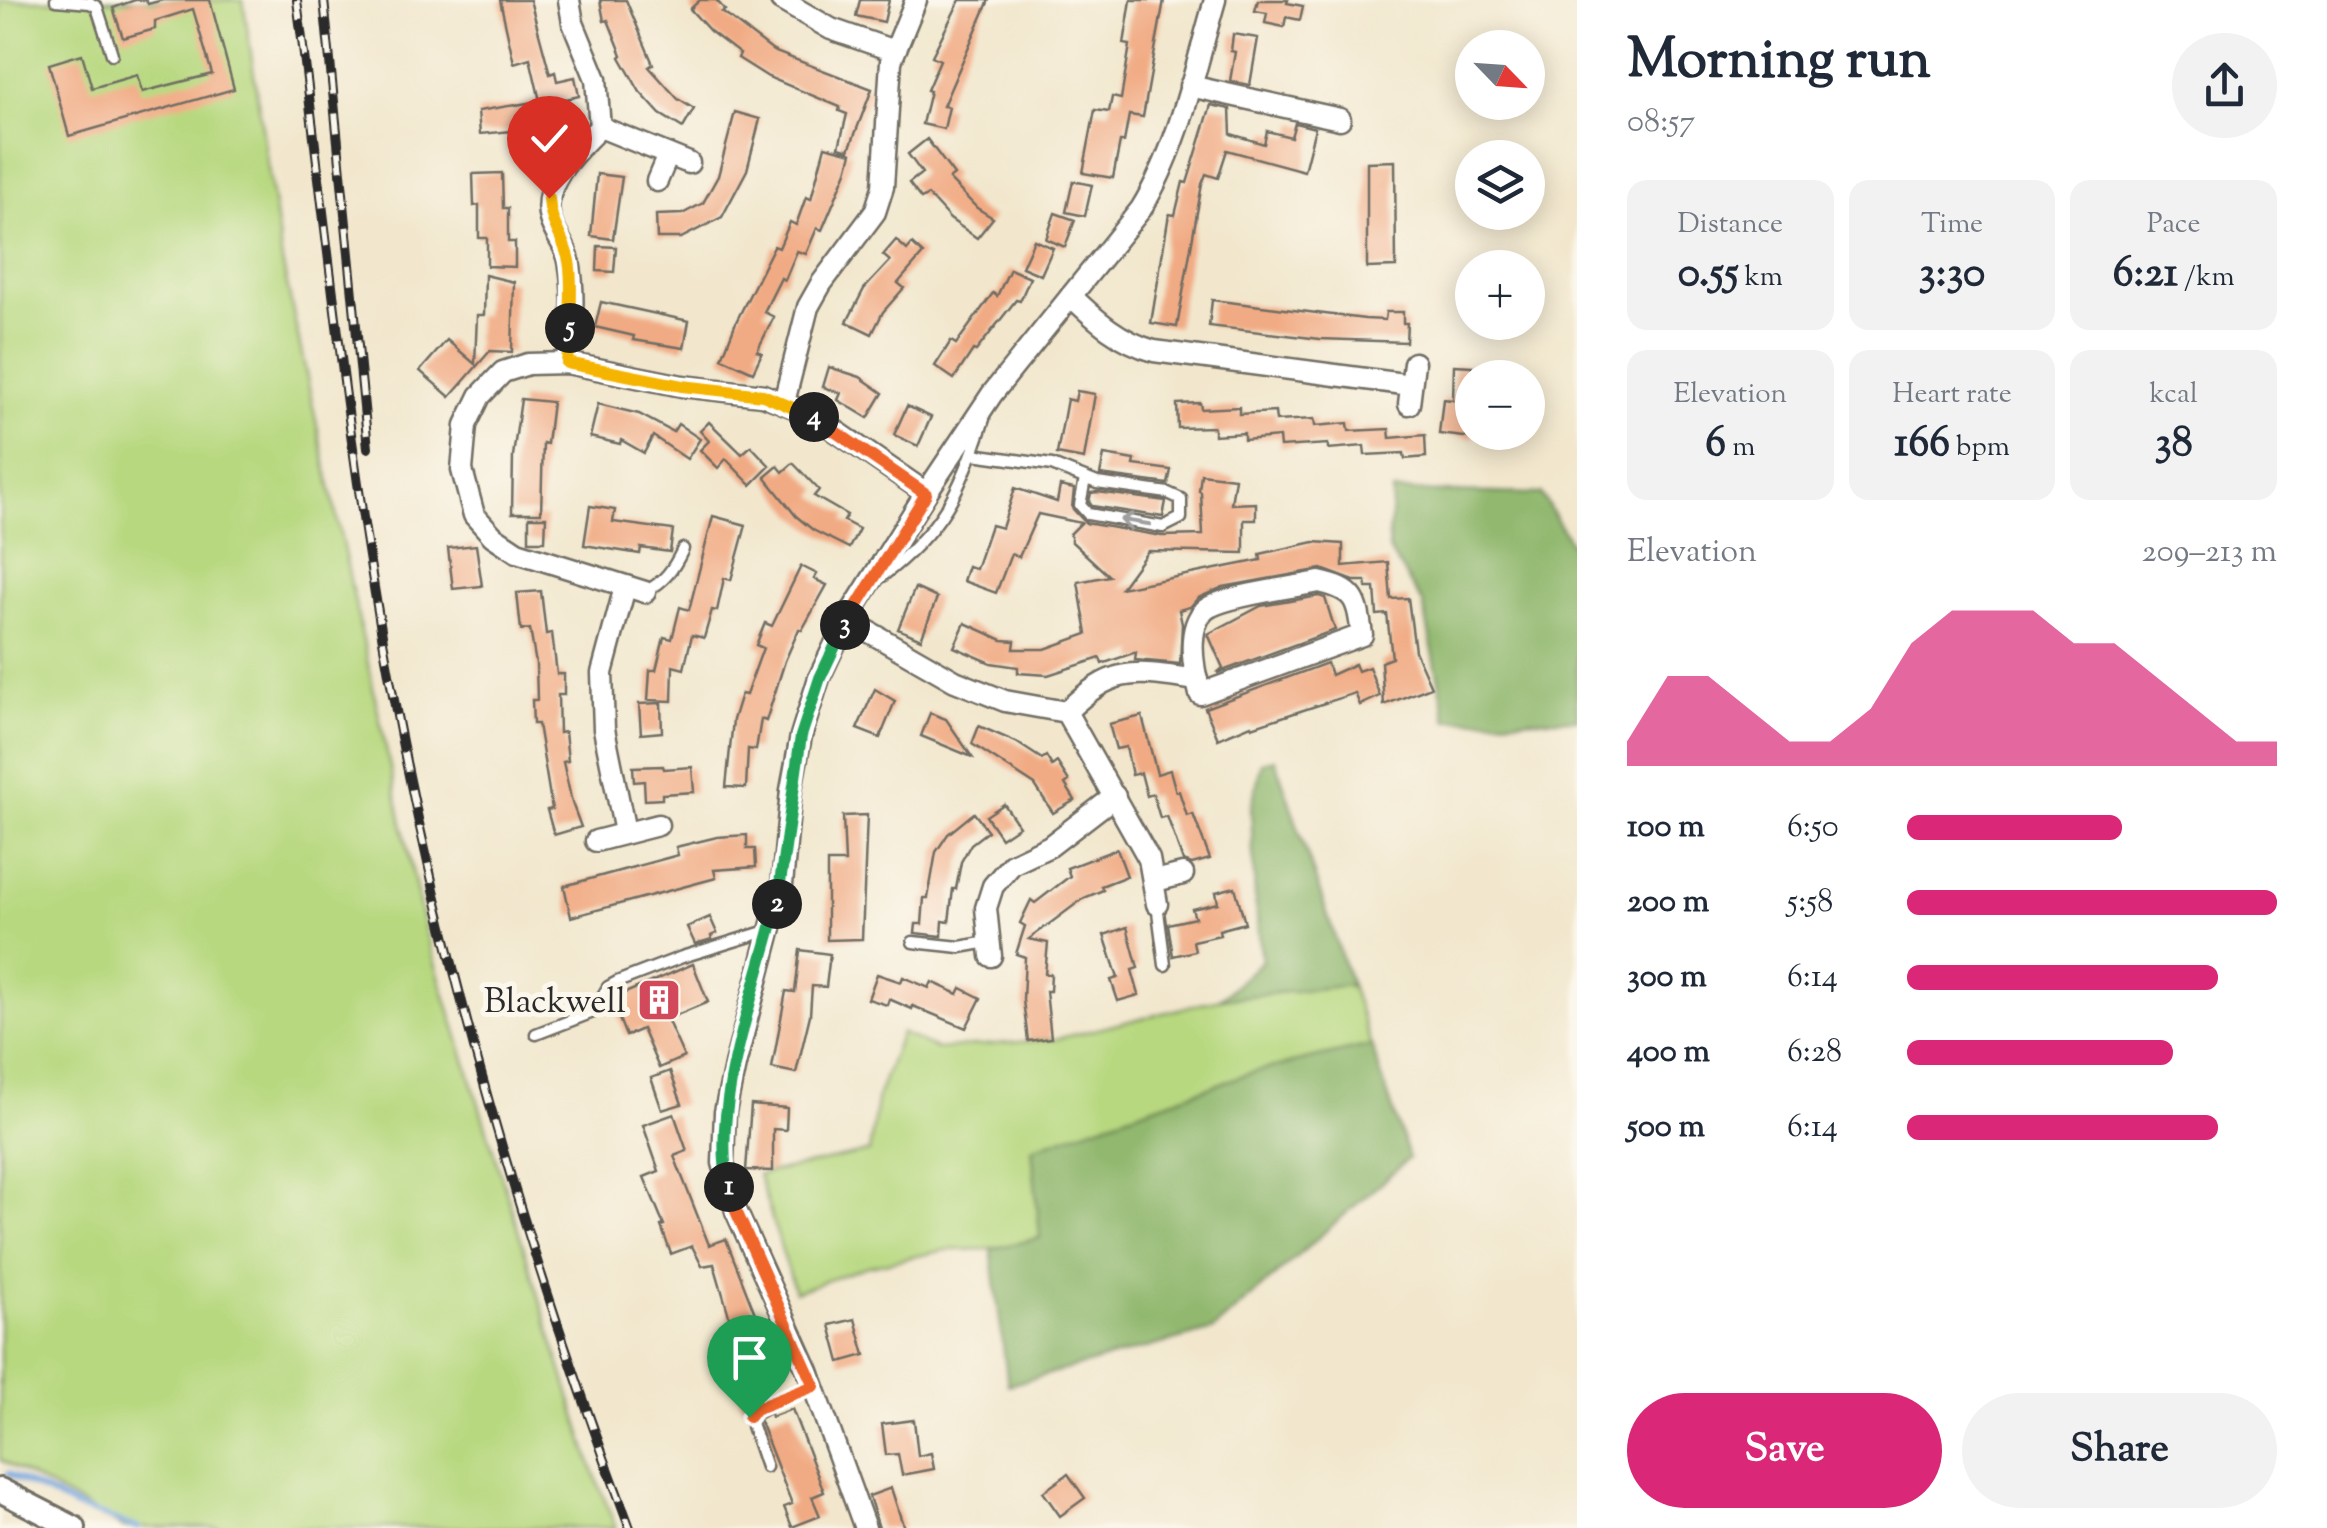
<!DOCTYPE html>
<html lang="en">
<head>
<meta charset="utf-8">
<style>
  body { margin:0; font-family:"Sorts Mill Goudy",serif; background:#f2f2f3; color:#1f2937; height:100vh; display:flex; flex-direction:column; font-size:38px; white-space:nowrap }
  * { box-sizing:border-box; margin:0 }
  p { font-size:32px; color:#747a83 }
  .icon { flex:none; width:55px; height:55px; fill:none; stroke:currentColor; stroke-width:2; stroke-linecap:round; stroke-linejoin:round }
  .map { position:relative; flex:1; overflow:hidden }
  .side { display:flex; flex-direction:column; background:#fff; width:750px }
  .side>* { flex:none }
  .needle { width:65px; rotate:115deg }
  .tools { position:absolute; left:1455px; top:30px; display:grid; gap:20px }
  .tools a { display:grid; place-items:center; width:90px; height:90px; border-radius:50%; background:#fff; box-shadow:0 5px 25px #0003; font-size:50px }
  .pin { position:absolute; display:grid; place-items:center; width:85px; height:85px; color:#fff; margin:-102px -42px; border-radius:50% 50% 50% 0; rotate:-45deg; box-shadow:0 0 10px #0007 }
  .pin .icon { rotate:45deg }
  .km { position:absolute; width:50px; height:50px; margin:-25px; border-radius:50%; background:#222; color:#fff; font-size:28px; line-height:50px; text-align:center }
  .round { display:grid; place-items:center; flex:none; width:105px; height:105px; border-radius:52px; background:#f2f2f3 }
  .head { display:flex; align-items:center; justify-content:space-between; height:170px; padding:0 50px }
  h1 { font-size:55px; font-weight:700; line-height:75px }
  .metrics { display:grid; grid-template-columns:repeat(3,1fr); gap:15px; height:170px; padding:10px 50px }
  .metrics div { display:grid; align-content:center; border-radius:20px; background:#f2f2f3; text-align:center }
  .metrics b { font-size:42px; font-weight:700 }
  .metrics small { font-size:28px; font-weight:400 }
  .metrics p { font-size:28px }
  .chart { height:280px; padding:20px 50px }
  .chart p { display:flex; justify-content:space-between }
  .chart svg { width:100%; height:180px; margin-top:10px; fill:#db2777; opacity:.7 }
  .cta { display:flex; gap:20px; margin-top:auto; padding:20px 50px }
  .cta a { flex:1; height:115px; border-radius:60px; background:#db2777; color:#fff; font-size:40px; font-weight:700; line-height:115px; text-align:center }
  .cta a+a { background:#f2f2f3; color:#1f2937 }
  ul { padding:0 50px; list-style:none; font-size:32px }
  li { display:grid; grid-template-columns:160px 120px 1fr; align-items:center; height:75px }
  li i { height:25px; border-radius:12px; background:#db2777 }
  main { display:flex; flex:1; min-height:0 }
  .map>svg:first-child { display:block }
</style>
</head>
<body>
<main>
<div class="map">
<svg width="1577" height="1528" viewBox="0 0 1577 1528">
  <rect width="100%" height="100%" fill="#fbf7ec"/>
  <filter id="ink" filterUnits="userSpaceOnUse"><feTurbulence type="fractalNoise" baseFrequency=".01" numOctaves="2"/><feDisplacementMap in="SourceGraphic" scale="20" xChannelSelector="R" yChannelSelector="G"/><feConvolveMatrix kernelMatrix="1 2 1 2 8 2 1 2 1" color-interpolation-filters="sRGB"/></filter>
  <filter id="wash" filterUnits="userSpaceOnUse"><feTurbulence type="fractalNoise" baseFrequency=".0048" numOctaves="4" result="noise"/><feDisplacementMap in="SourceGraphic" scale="40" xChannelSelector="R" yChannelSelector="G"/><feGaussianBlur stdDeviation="2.25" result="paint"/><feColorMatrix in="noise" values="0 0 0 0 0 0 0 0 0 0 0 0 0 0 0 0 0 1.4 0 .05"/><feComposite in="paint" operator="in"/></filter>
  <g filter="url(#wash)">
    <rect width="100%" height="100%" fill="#f2e7cd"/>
    <!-- green -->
    <g fill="#b7d87f" stroke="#718255" stroke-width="2.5">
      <path d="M0 0H243L282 261 425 931 593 1470 616 1528H124L0 1460Z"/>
      <path d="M1351 985 1371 1045 1033 1148 1041 1239 991 1249 946 1250 865 1267 795 1292 758 1175 869 1152 878 1095 901 1033 936 1049 1056 1039 1220 999Z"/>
    </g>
    <!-- forest -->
    <g fill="#91b86e" stroke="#5e724c" stroke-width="2.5">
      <path d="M1393 491 1541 494 1577 554V719L1447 720 1423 603 1388 549Z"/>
      <path d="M1275 759 1351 985 1220 999 1262 961 1255 899 1251 808 1262 762Z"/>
      <path d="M1371 1045 1409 1158 1213 1330 1008 1385 991 1249 1040 1238 1032 1148 1253 1072Z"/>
    </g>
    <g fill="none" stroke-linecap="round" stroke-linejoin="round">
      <!-- stream -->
      <path stroke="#6fa3dc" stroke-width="6" d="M8 1474 78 1508 138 1528"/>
    </g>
    <g id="blocks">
      <!-- building -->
      <g fill="#f1ab84">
        <path d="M135 0H146L148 4 163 0H210L234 89 69 136 49 64 82 54 92 88 137 75 142 92 212 74 193 9 155 21V29L123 38 113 8Z"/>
        <path d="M500 0H530L550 74 555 72 557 81 575 77 579 96 562 100 565 115 531 123 533 129 480 134 478 111 540 101 530 58 514 63Z"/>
        <path d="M600 0H626L653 64 649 67 678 99 694 109 683 128 660 114 640 92 620 57 622 55 608 20 604 21Z"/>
        <path d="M700 0H716L725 10 722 12 773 51 872 89 849 150 839 147 847 114 839 111 840 107 768 77 738 58 740 54 710 31 690 9Z"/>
        <path d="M860 0H889L884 22 856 16Z"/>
        <path d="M960 0H989L943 106 949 107 944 129 922 124 930 91 927 90 940 60 932 56Z"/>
        <path d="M1131 0H1164L1143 117 1129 115 1124 142H1120L1113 178 1083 173 1095 110 1109 112 1112 97 1121 99 1130 45 1124 44Z"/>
        <path d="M1258 0H1288L1287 3 1303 6 1300 20 1286 17 1284 27 1265 23 1267 13 1255 11Z"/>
        <path d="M1233 34 1258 38 1250 85 1230 81 1235 52 1231 51Z"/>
        <path d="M1211 105 1230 109 1231 134 1264 144 1267 131 1291 137 1295 123 1315 128 1304 171 1227 150 1218 178 1206 174 1202 184 1177 327 1151 323 1169 214 1175 215 1183 182 1187 183Z"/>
        <path d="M735 112 760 119 747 170 722 217 681 238H657L656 215 682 214 703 203 718 176Z"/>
        <path d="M927 139 954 175 949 179 977 208 993 218 977 238 950 219 928 195 921 199 909 183 922 173 908 154Z"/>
        <path d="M825 146 852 153 847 171 822 230 817 228 806 254 797 251 785 280 781 278 764 312 774 317 757 351 762 353 753 372 722 358 736 322 774 246 779 248 790 222 796 225 806 197 811 199Z"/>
        <path d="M1395 161 1396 267 1367 268V162Z"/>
        <path d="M502 173 503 208H508V242H515V267L487 266V238H479V205L474 206 473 174Z"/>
        <path d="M597 174 622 177 613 239 591 236Z"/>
        <path d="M1073 181 1092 185 1085 216 1066 212Z"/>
        <path d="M1055 213 1075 220 1065 247 1046 239Z"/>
        <path d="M896 240 907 250 912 244 923 254 898 283 904 288 883 312 872 334 847 322 864 289 890 261 883 255Z"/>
        <path d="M1034 240 1053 248 1041 275 1022 267Z"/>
        <path d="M598 246 616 247 614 272 597 271Z"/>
        <path d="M1010 269 1030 278 1020 301 1016 300 976 351 973 350 954 379 935 366 951 341 956 344 993 293 997 296Z"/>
        <path d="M485 275 514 282 512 352 490 351 450 397 420 371 447 340 475 364 477 315H484Z"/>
        <path d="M1212 300 1365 319 1385 320 1386 312H1403V323H1407L1406 342 1320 339 1209 326Z"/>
        <path d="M601 302 689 321 684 348 633 340 634 336 595 327Z"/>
        <path d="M1454 365 1472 366 1473 438 1439 434 1443 399 1453 400Z"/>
        <path d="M829 367 860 377 883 393 868 418 838 400 841 393 823 387Z"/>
        <path d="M1077 391 1095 394 1084 459 1057 454 1067 399 1075 401Z"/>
        <path d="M521 399 552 402 547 444 543 443 541 513H512L513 456Z"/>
        <path d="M1200 403 1201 409 1239 407V414L1275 412 1276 421 1314 419 1315 426 1348 423 1349 431 1389 429 1390 438 1425 435 1426 457 1405 459 1404 453 1365 455 1364 446 1328 449V444L1280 447 1279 437 1244 440V433L1214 435V427L1178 428 1177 404Z"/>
        <path d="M598 404 639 414 673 432 678 424 700 439 687 459 653 436 644 453 621 440 620 444 590 437Z"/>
        <path d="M907 406 931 417 918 446 894 435Z"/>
        <path d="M709 422 742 454 751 446 770 466 751 485 726 459 718 468 700 450 709 441 700 431Z"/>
        <path d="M1104 455 1135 460 1134 465 1171 470 1168 484 1100 475Z"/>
        <path d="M793 463 819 490 814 496 847 515 844 521 859 529 849 548 813 530 796 516 765 477 778 466 783 472Z"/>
        <path d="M1201 474 1235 478 1231 504 1256 503V520H1244V553L1148 551 1121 588 1261 560 1260 554 1314 542 1343 544V566L1388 562 1391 599 1408 598 1415 651 1431 687 1384 705 1381 662 1392 658 1387 614 1377 615 1375 588H1367L1366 581H1354L1322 569 1223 587 1198 598 1190 607 1179 610 1182 624 1180 664 1135 660 1136 652 1102 664 1100 658 1048 675 1018 673V667L991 663 954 647 965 623 1002 640 1015 641 1014 649H1045L1087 634 1078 582 1109 576 1072 542 1070 534 1081 523 1038 514 1019 557 1011 554 996 593 963 581 968 566 976 569 991 525 1002 528 1015 488 1057 502 1060 486 1074 489 1072 508 1086 523 1162 536 1203 535 1201 492 1199 491Z"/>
        <path d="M1097 492 1166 501 1163 517 1092 506 1089 502 1091 493Z"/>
        <path d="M590 506 615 510 613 522 673 530 670 552 641 548 640 554 584 545Z"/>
        <path d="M713 516 746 525 731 580 724 578 717 611 712 610 704 638 692 635 684 669 673 666 672 701 648 700 650 670H656L664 637 672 639 680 607 689 610Z"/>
        <path d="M529 517H546L545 541H529Z"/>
        <path d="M476 545 482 586 453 589 448 548Z"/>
        <path d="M801 566 817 574 814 579 827 585 802 630 799 629 785 661 766 721 761 719 756 750 748 749 746 788 726 787 733 720 741 694 746 695 763 648 756 645 765 623 772 626Z"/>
        <path d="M915 588 937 598 921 639 898 629Z"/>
        <path d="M541 591 546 634 552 633 557 674H564V695H558L559 733 565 732 568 761 563 762 572 803 581 827 554 835 547 810 552 809 538 724H533L532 700H537L536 664 530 629 521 630 517 593Z"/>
        <path d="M1319 596 1325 598 1335 630 1217 673 1223 668 1208 634 1261 606Z"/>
        <path d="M1327 663 1331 675 1355 664 1358 671 1369 667 1380 696 1360 705 1355 693 1252 727 1251 725 1218 739 1205 708Z"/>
        <path d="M875 689 895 701 880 738 857 729Z"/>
        <path d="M661 703 662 732 641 734 639 704Z"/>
        <path d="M930 713 946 719 972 757 921 736Z"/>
        <path d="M1142 716 1157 774 1170 770 1176 792 1179 791 1187 816 1193 814 1210 859 1192 864 1183 861 1167 816 1160 818 1153 794 1147 796 1141 773 1132 775 1126 747 1116 749 1109 724Z"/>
        <path d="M979 726 1016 742 1042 759 1046 756 1052 766 1057 762 1069 781 1065 784 1075 800 1053 813 1035 785 972 744Z"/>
        <path d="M663 766 664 769 692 767 694 792 662 794V799L645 800 644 781 634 782 633 767Z"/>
        <path d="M1004 804 1019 826 1001 838 986 816Z"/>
        <path d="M974 813 988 831 971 844 961 862 956 889H953L949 922 943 921 942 936 915 933 916 924H922L924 898H928L936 852 948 834Z"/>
        <path d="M867 815 862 939 827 940V862H845L843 816Z"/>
        <path d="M747 835V849H755L756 867 714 870 716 878 571 917 564 886 678 855 676 847 717 837Z"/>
        <path d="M1117 849 1127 876 1101 886 1103 890 1084 898 1029 939 1048 943 1045 974H1051L1050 991H1046L1051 1038 1028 1041 1023 1000 1025 957 1016 954 1025 926 1020 923 1031 900 1035 903 1070 876 1067 868Z"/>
        <path d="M1235 887 1245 923 1219 930 1220 935 1193 941 1195 951 1173 956 1168 924 1195 918 1192 909 1218 903 1216 892Z"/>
        <path d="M710 917 717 933 711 936 712 939 695 944 687 927Z"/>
        <path d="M1127 927 1138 968 1132 970 1139 995 1118 1001 1111 980 1118 978 1104 935Z"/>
        <path d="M800 950 830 954 826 987 812 986 810 1015 796 1073 772 1068 786 991 795 992Z"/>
        <path d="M693 964 708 1002 667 1019 684 1057 659 1068 642 1029 626 1036 611 999Z"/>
        <path d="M877 974 901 982 903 977 929 988 932 982 958 994 961 988 981 998 966 1028 913 1006 912 1009 889 999 887 1005 868 999Z"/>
        <path d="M670 1071 682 1104 662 1110 651 1078Z"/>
        <path d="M751 1105 787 1108 786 1130 773 1129V1171L746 1170Z"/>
        <path d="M674 1114 687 1151 674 1156 709 1245 726 1239 770 1352 747 1361 763 1397 744 1409 725 1356 739 1350 714 1264 702 1266 692 1246 671 1254 661 1226 664 1225 644 1177 659 1171 643 1125Z"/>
        <path d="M855 1319 865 1355 840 1362 830 1325Z"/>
        <path d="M792 1409 824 1492 812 1497 820 1516 792 1527 784 1507 792 1504 759 1419 770 1413 771 1417Z"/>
        <path d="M914 1420 918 1456 931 1453 934 1469 902 1475 898 1454 886 1455 882 1424Z"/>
        <path d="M1068 1474 1085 1498 1060 1516 1043 1492Z"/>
        <path d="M891 1488 904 1528H879L869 1496Z"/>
      </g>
    </g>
  </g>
  <g filter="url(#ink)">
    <use href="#blocks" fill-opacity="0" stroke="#716d64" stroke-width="2.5"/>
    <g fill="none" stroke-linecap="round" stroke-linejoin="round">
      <defs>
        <g id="service">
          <path d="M56 0 90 3 97 7 112 54"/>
          <path d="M973 454 1052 465 1097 483 1168 493 1181 499V518L1163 527 1088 514 1080 505 1085 479"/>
          <path d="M881 577C942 530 961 491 984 419"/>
          <path d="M645 592C665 581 673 570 683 549"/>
          <path d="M1157 904 1165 965"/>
          <path d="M913 942 960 947 988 942"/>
          <path d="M536 1034 593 1012 608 987 617 982 682 957 770 930"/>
          <path d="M766 1467 749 1417 755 1409 813 1386"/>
        </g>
        <g id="minor">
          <path d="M781 0 831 29 894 51"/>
          <path d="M1190 86 1340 119"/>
          <path d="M600 127 689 163"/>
          <path d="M657 181 668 155"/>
          <path d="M1071 296C1097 321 1119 341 1154 351L1411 385"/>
          <path d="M567 363C572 332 575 292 569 261 566 245 554 234 550 219 540 183 578 149 600 127L596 79 573 23 569 0"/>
          <path d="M784 402 808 307 821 284 875 212 883 187 891 61 916 0"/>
          <path d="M1409 404 1414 363"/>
          <path d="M1319 582C1356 590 1357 599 1362 635L1200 694C1194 671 1185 629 1205 610 1221 596 1295 587 1319 582Z"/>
          <path d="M645 592 517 552 493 536 474 515 462 470 466 425 480 396 503 372 528 364 567 363 682 386 763 395 811 414 926 493"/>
          <path d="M847 619 955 681 1005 701 1066 712 1149 859 1157 904"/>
          <path d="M1066 712C1114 665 1134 671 1197 680"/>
          <path d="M625 832 604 729 602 673 625 587"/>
          <path d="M596 841 658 825"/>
          <path d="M1155 881 1183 874"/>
          <path d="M991 956 986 908 993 886 1012 864 1050 846 1115 796"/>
          <path d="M865 1528 808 1371 736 1211 723 1163 725 1112 735 1065 782 885 791 790 801 736 819 678 847 619 926 493 992 394 1141 209C1179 147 1195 69 1215 0"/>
        </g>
        <path id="tertiary" d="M0 1490 74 1528"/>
      </defs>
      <!-- service casing -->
      <use href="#service" stroke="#716d64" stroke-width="15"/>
      <!-- minor casing -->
      <use href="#minor" stroke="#716d64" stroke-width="25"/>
      <!-- tertiary casing -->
      <use href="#tertiary" stroke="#716d64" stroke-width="28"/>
      <!-- service -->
      <use href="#service" stroke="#fff" stroke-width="10"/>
      <!-- minor -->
      <use href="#minor" stroke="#fff" stroke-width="20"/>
      <!-- tertiary -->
      <use href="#tertiary" stroke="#fff" stroke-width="22"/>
      <defs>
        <g id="rail">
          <path d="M297 0C327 232 349 465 393 695 446 979 528 1257 630 1528"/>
          <path d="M324 0 368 448"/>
        </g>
      </defs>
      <!-- rail casing -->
      <use href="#rail" stroke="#2b2b2b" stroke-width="10"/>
      <!-- rail -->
      <use href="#rail" stroke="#fbf7ec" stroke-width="6" stroke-dasharray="19" stroke-linecap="butt"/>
    </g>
    <!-- one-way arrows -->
    <defs><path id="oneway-shaft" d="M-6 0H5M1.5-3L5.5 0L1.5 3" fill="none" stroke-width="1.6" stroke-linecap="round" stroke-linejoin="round" transform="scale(2.5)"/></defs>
    <use stroke="#a0a0a0" href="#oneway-shaft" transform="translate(1135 522) rotate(-171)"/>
  </g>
  <g fill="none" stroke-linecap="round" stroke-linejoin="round" filter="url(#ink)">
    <defs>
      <path id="split-1" d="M729 1187 736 1211 814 1386 755 1409 749 1417"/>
      <path id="split-2" d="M729 1187C709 1110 758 983 777 904"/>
      <path id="split-3" d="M777 904 801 736 820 678 845 625"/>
      <path id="split-4" d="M814 417 926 494 845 625"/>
      <path id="split-5" d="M570 328 567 363 682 386 763 395 814 417"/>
      <path id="split-6" d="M549 198C550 226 564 236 569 261 573 282 570 307 570 328"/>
    </defs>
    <!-- split-1 casing -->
    <use href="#split-1" stroke="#fff" stroke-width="20"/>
    <!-- split-2 casing -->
    <use href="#split-2" stroke="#fff" stroke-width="20"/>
    <!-- split-3 casing -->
    <use href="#split-3" stroke="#fff" stroke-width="20"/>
    <!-- split-4 casing -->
    <use href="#split-4" stroke="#fff" stroke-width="20"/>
    <!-- split-5 casing -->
    <use href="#split-5" stroke="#fff" stroke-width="20"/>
    <!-- split-6 casing -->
    <use href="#split-6" stroke="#fff" stroke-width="20"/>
    <!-- split-1 -->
    <use href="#split-1" stroke="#f0652b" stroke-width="12"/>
    <!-- split-2 -->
    <use href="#split-2" stroke="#22a559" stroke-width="12"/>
    <!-- split-3 -->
    <use href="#split-3" stroke="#22a559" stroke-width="12"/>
    <!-- split-4 -->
    <use href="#split-4" stroke="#f0652b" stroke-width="12"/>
    <!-- split-5 -->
    <use href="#split-5" stroke="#f5b400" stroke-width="12"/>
    <!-- split-6 -->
    <use href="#split-6" stroke="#f5b400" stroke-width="12"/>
  </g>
  <!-- icons -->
  <defs>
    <symbol id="building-square" viewBox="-11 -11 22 22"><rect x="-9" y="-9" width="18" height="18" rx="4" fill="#d1495b" stroke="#fbf7ec"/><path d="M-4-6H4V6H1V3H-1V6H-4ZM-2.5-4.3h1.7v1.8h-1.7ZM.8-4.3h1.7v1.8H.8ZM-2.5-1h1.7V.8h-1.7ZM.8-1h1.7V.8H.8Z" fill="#fff"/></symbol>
  </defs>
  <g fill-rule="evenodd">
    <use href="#building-square" x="634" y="975" width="50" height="50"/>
  </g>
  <g text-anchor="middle" stroke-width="10" stroke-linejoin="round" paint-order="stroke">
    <!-- poi labels -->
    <g font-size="35" fill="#2b2b2b" stroke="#fbf7ec" text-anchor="end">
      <text x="626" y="1012">Blackwell</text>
    </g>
  </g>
</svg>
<div class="tools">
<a><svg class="needle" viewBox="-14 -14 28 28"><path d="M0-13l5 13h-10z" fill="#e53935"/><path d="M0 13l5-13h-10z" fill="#747a83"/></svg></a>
<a><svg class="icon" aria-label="layers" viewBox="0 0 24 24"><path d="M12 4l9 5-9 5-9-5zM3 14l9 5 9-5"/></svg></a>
<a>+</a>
<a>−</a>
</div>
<div class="pin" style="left:749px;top:1417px;background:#1e9e55"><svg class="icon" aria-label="arrive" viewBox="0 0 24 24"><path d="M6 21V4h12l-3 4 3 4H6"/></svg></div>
<div class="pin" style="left:549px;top:198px;background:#d93025"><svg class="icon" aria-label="check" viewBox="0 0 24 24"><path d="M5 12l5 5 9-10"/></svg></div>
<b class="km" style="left:729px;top:1187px">1</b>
<b class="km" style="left:777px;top:904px">2</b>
<b class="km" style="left:845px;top:625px">3</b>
<b class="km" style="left:814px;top:417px">4</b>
<b class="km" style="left:570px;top:328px">5</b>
</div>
<section class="side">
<div class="head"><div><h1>Morning run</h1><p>08:57</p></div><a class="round"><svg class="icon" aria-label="share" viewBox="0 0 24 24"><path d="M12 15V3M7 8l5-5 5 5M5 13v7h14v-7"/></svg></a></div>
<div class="metrics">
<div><p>Distance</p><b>0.55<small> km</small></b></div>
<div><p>Time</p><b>3:30</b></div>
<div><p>Pace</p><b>6:21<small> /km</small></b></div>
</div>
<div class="metrics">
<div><p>Elevation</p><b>6<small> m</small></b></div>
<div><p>Heart rate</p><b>166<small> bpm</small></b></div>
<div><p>kcal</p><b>38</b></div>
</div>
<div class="chart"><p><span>Elevation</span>209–213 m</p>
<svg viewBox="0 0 160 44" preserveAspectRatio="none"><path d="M0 44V38L10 22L20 22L30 30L40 38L50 38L60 30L70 14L80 6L90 6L100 6L110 14L120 14L130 22L140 30L150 38L160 38V44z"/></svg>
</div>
<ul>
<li><b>100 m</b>6:50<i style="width:58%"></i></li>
<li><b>200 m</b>5:58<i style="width:100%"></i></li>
<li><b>300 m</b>6:14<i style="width:84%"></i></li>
<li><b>400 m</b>6:28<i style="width:72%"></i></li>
<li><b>500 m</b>6:14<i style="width:84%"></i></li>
</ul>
<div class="cta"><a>Save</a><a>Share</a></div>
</section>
</main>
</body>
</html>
